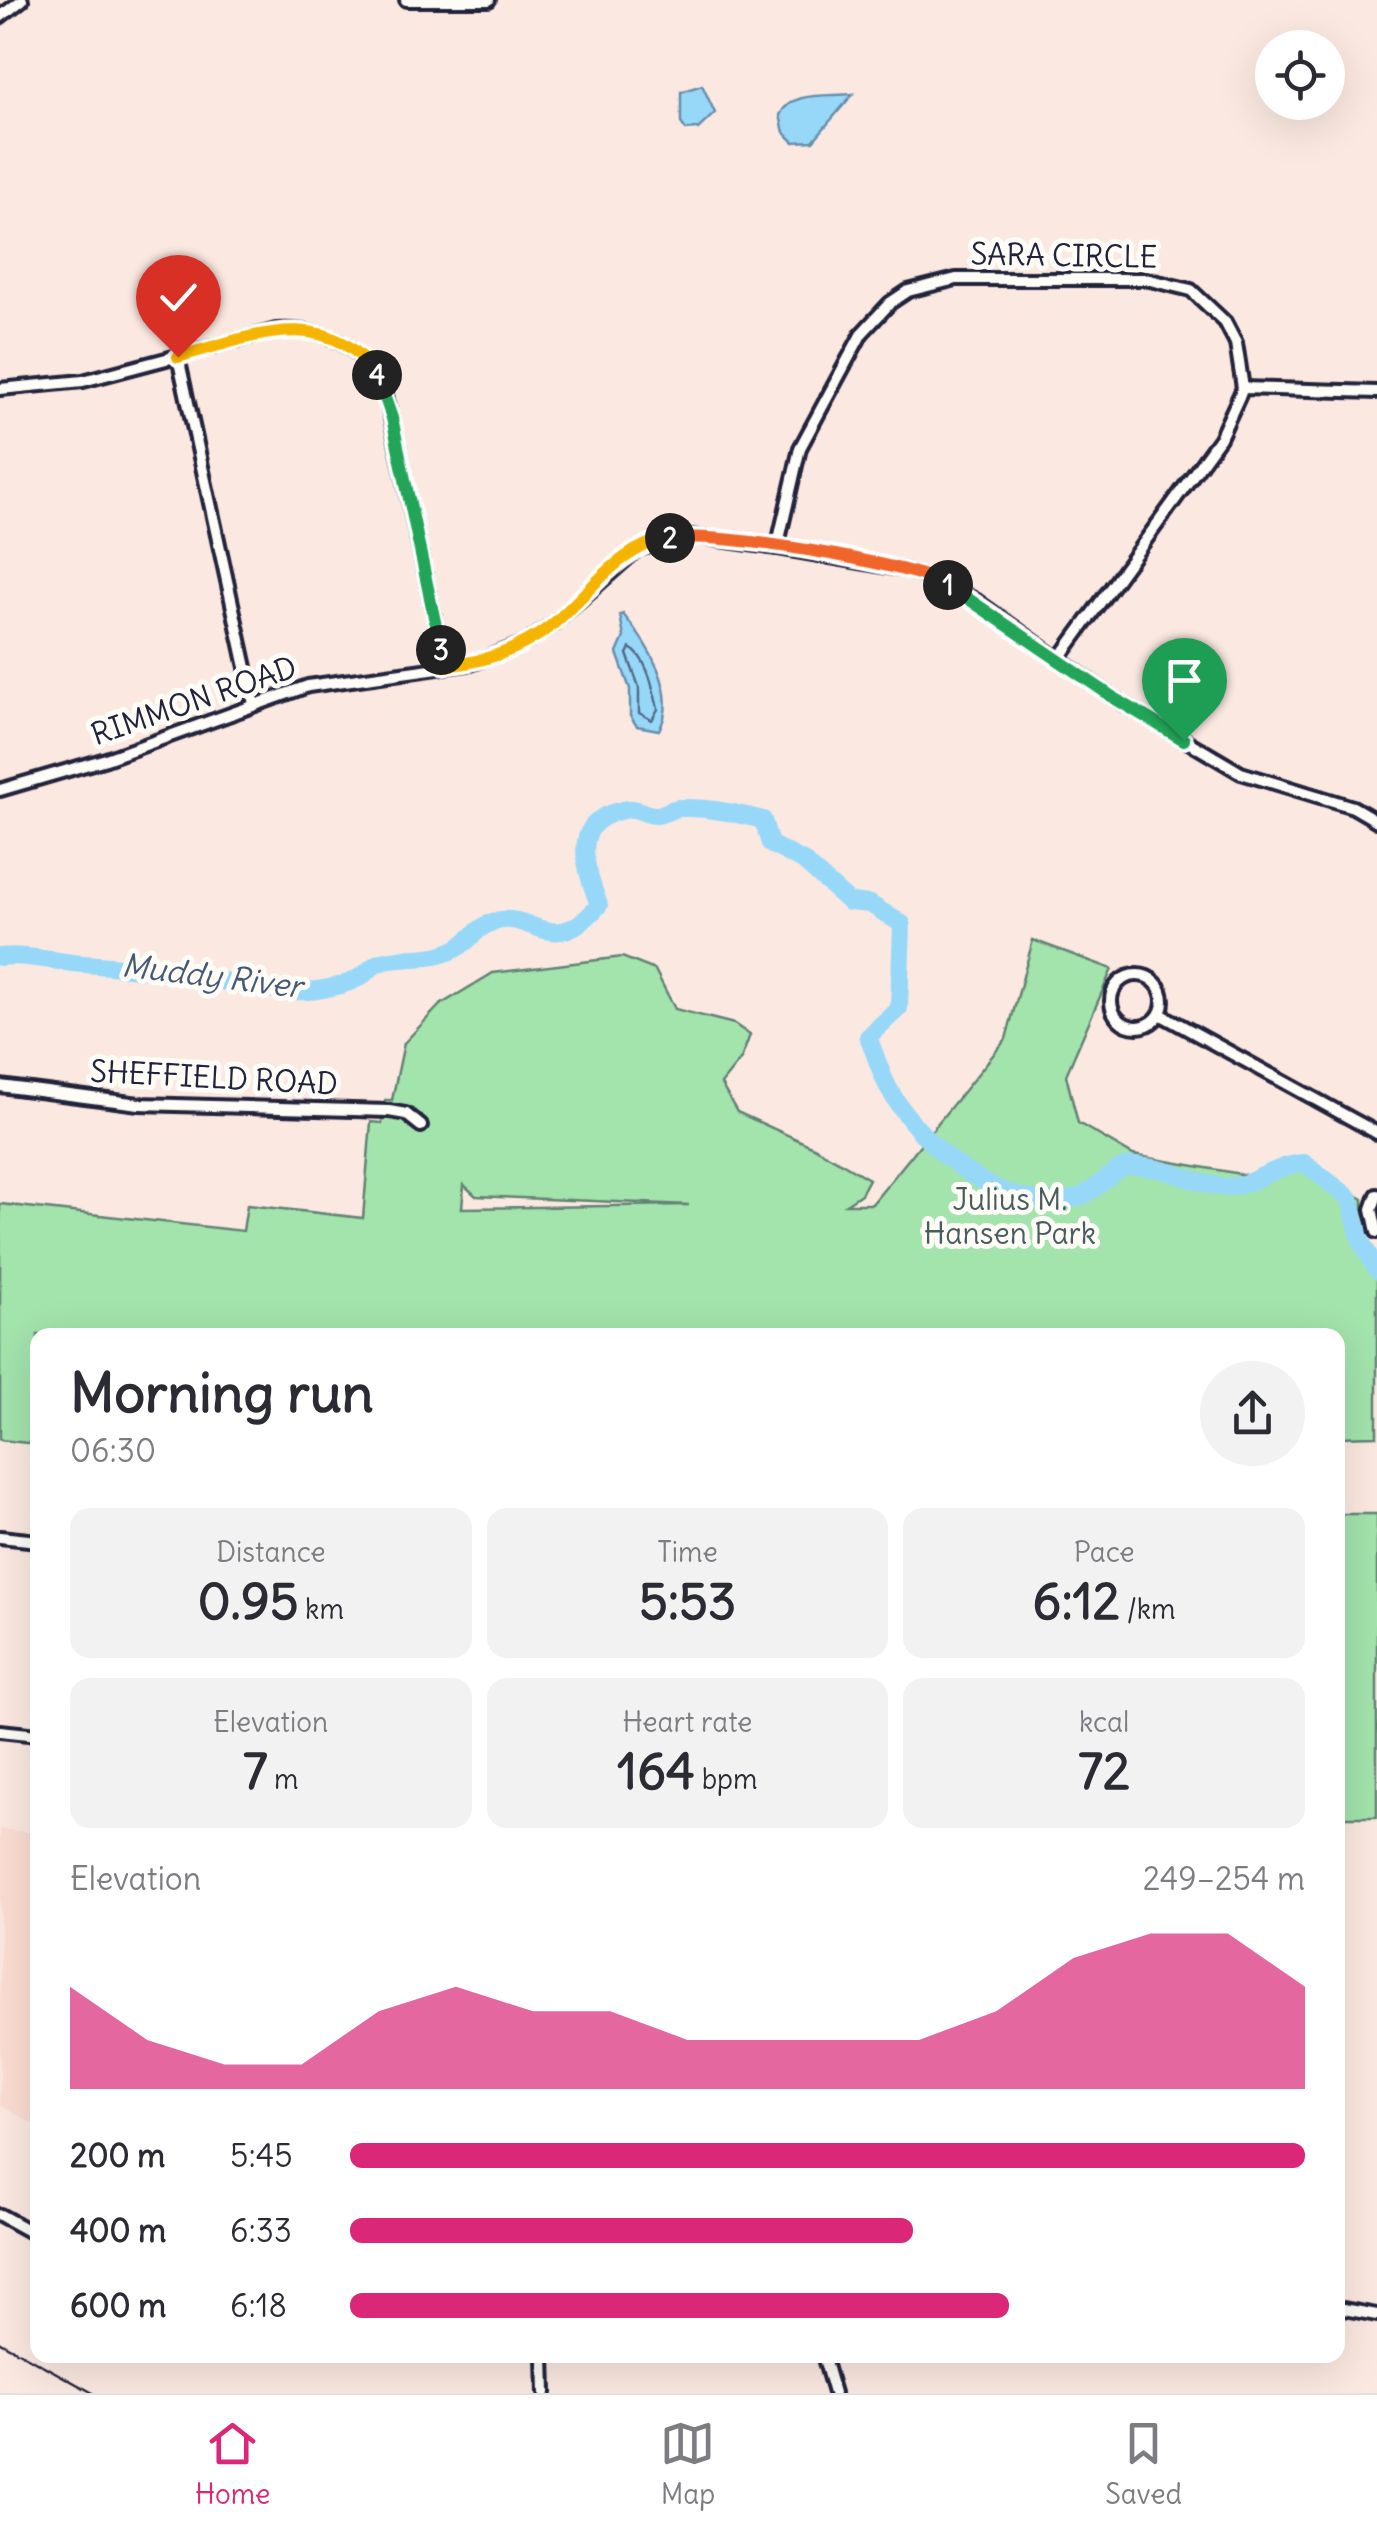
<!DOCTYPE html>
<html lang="en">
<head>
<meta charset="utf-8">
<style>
  body { margin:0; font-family:Delius,sans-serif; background:#f2f2f3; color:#2b2b33; height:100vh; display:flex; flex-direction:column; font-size:38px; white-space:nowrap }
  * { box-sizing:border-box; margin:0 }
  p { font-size:32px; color:#7c7c81 }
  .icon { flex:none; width:55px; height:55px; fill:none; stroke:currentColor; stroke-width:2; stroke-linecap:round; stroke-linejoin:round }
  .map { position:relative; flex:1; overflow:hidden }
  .sheet { position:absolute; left:30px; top:1328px; width:1315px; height:1035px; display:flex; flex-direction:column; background:#fff; border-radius:20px; box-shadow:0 10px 40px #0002 }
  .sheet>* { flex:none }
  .controls { position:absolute; left:1255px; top:30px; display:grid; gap:20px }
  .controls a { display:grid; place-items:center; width:90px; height:90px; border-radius:50%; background:#fff; box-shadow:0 10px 40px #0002; font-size:50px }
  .pin { position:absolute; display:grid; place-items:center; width:85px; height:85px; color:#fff; margin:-102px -42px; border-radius:50% 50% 50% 0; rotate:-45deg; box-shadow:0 0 10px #0007 }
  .pin .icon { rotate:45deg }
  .km { position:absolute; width:50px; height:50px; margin:-25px; border-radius:50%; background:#222; color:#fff; font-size:28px; line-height:50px; text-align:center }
  .round { display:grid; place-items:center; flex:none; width:105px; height:105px; border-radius:52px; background:#f2f2f3 }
  .head { display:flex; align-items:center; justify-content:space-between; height:170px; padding:0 40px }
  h1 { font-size:55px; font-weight:800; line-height:75px }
  .figures { display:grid; grid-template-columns:repeat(3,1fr); gap:15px; height:170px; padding:10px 40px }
  .figures div { display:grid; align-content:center; border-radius:20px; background:#f2f2f3; text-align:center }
  .figures b { font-size:50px; font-weight:800 }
  .figures small { font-size:28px; font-weight:400 }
  .figures p { font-size:28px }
  .chart { height:280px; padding:20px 40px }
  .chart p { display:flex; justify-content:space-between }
  .chart svg { width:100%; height:180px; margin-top:10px; fill:#db2777; opacity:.7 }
  ul { padding:0 40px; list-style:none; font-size:32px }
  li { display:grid; grid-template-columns:160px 120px 1fr; align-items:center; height:75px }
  li i { height:25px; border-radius:12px; background:#db2777 }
  .tabs { display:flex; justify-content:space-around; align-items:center; height:140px; border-top:2px solid #e1e1e2; background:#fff; font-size:28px; color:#7c7c81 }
  .tabs a { display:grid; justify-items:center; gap:5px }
  .tabs .current { color:#db2777 }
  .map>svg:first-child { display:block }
</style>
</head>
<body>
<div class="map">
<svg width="1377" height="2393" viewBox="0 0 1377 2393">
  <rect width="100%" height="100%" fill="#fbe9e1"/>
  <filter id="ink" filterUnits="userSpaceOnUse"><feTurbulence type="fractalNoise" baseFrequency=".01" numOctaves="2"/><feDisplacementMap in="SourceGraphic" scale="20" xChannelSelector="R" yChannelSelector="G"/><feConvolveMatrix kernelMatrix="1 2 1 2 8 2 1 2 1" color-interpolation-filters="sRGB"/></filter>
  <g filter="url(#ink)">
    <!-- built -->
    <path fill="#fadcd2" d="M0 1829 37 1833V2126L0 2105Z"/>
    <!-- green -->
    <g fill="#a3e3ac" stroke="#628274" stroke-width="2.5" fill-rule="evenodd">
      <path d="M1033 940 1112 969 1066 1075 1078 1123 1133 1155 1235 1173 1255 1177 1294 1161 1363 1199V1228L1377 1259V1436L1338 1437V1335H38L37 1444 0 1440V1204L243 1231 247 1205 363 1218 371 1122 382 1123 385 1100H392L404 1043 440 1005 493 973 622 957 655 970 675 1009 734 1024 750 1035 741 1059 721 1084 737 1112 814 1147 869 1179 861 1194 846 1204H872L1006 1039ZM464 1185 476 1196 689 1205 462 1208Z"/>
      <rect x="1338" y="1514" width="39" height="303"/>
    </g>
    <!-- water -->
    <g fill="#97d8f9" stroke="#688fad" stroke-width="2.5">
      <path d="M702 85 715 113 698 129 686 130 681 123V92Z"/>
      <path d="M853 94 813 141 794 142 784 132 780 115C791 90 829 97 853 94Z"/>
      <path d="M623 614C647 643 680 693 659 730L637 726 630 716V689L617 653 624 637 620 615Z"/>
    </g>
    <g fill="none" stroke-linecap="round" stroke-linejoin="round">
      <!-- shore -->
      <path stroke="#516b87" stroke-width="2.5" d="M630 648C648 658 653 689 658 709L652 720 639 713V687L627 654Z"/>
      <!-- river -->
      <path stroke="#97d8f9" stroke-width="18" d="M0 957C29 954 54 962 83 964 136 967 188 976 241 984 266 988 291 994 317 990 330 988 349 984 360 977 367 973 372 966 379 963 399 955 429 962 453 950 470 943 477 925 497 921 533 912 553 959 599 905 584 864 568 819 628 809 637 807 647 816 657 815 665 814 671 809 679 808 708 807 735 813 763 820L770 844 803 861 849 902 870 904 902 924 899 1008 868 1037C875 1053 880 1071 888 1087 920 1147 1007 1219 1079 1197 1097 1192 1112 1167 1130 1166 1166 1164 1200 1187 1226 1187 1253 1187 1272 1165 1304 1163L1350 1198 1361 1241 1377 1270"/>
      <defs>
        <g id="minor">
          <path d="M406 0H489"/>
          <path d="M0 17 22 0"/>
          <path d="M178 357 254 704"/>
          <path d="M1243 388 1377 392"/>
          <path d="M0 389 83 381 276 330C328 328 365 346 386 395L445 667"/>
          <path d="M777 548 800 448 862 333 890 303 908 291 956 279H1146L1191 290 1225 322 1236 343 1243 388 1220 438 1059 659"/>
          <path d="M0 790 106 759 308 686 474 663 527 642 552 625 638 549 691 536 777 548 905 570 942 582 977 601 1114 698 1241 773 1353 807 1377 821"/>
          <circle cx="1137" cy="1001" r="26"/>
          <path d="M1160 1014 1377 1133"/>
          <path d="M0 1086 139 1104 389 1111 406 1114 421 1126"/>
          <path d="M1377 1195 1372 1209 1377 1232"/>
          <path d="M0 1537 38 1541"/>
          <path d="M0 1731 38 1735"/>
          <path d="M0 2215 38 2236"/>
          <path d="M1338 2308 1377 2315"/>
          <path d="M544 2355 545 2393"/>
          <path d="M823 2355 834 2393"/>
        </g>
      </defs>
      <!-- minor casing -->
      <use href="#minor" stroke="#22223b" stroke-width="18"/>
      <!-- minor -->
      <use href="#minor" stroke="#fdfcf7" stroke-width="10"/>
      <!-- rail -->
      <path stroke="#22223b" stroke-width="2.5" d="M0 2342 93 2393"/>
    </g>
  </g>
  <g fill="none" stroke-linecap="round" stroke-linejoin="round" filter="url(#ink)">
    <defs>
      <path id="split-1" d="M948 585 1114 698 1184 740"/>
      <path id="split-2" d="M670 538C720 532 903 562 948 585"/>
      <path id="split-3" d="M441 650 445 666C484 662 521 650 552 625 589 594 620 545 670 538"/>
      <path id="split-4" d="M377 375 392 418 441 650"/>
      <path id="split-5" d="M178 357C247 338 327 302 377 375"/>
    </defs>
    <!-- split-1 casing -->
    <use href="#split-1" stroke="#fff" stroke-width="20"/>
    <!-- split-2 casing -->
    <use href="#split-2" stroke="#fff" stroke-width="20"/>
    <!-- split-3 casing -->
    <use href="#split-3" stroke="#fff" stroke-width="20"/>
    <!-- split-4 casing -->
    <use href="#split-4" stroke="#fff" stroke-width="20"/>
    <!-- split-5 casing -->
    <use href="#split-5" stroke="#fff" stroke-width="20"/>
    <!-- split-1 -->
    <use href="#split-1" stroke="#22a559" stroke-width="12"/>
    <!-- split-2 -->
    <use href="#split-2" stroke="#f0652b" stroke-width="12"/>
    <!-- split-3 -->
    <use href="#split-3" stroke="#f5b400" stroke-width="12"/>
    <!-- split-4 -->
    <use href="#split-4" stroke="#22a559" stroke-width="12"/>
    <!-- split-5 -->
    <use href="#split-5" stroke="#f5b400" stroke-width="12"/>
  </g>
  <g text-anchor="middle" stroke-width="10" stroke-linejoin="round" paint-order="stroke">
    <!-- street labels -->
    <g font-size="30" fill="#22223b" stroke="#fdfcf7">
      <text transform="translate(1064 256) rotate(1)" y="10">SARA CIRCLE</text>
      <text transform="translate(194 701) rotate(-19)" y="10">RIMMON ROAD</text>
      <text transform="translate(214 1078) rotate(3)" y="10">SHEFFIELD ROAD</text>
    </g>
    <!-- park labels -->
    <g font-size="30" fill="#495c5d" stroke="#fdfcf7">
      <text x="1010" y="1210">Julius M.<tspan x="1010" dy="34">Hansen Park</tspan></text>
    </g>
    <!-- water labels -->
    <g font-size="32" font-style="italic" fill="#455974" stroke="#fdfcf7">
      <text transform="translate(212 976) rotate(7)" y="11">Muddy River</text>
    </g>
  </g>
</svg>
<div class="controls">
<a><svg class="icon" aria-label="locate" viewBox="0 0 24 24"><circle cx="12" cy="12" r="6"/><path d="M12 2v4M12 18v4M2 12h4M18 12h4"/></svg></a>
</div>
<div class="pin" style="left:1184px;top:740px;background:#1e9e55"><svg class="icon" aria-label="arrive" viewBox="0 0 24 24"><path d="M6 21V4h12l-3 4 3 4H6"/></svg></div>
<div class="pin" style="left:178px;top:357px;background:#d93025"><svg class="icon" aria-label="check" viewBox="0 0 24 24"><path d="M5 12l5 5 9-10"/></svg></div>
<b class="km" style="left:948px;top:585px">1</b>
<b class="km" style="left:670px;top:538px">2</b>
<b class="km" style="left:441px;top:650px">3</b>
<b class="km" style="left:377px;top:375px">4</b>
<section class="sheet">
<div class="head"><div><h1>Morning run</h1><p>06:30</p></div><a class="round"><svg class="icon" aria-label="share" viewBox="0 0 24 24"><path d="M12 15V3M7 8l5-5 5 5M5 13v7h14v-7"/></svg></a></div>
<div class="figures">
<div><p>Distance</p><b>0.95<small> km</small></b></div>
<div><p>Time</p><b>5:53</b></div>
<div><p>Pace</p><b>6:12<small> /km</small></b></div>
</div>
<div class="figures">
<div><p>Elevation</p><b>7<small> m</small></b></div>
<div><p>Heart rate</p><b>164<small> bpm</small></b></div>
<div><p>kcal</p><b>72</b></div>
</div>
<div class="chart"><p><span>Elevation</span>249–254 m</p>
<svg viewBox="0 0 160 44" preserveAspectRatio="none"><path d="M0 44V19L10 32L20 38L30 38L40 25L50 19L60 25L70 25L80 32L90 32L100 32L110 32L120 25L130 12L140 6L150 6L160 19V44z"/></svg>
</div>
<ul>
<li><b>200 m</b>5:45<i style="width:100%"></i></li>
<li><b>400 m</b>6:33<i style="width:59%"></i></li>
<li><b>600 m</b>6:18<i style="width:69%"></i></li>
</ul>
</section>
</div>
<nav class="tabs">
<a class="current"><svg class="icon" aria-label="home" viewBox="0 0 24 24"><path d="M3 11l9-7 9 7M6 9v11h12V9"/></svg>Home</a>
<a><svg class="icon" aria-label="map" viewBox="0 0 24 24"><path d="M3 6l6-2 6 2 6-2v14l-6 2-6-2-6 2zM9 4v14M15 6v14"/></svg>Map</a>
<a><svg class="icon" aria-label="saved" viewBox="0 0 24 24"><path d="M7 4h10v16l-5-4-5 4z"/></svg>Saved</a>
</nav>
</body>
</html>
